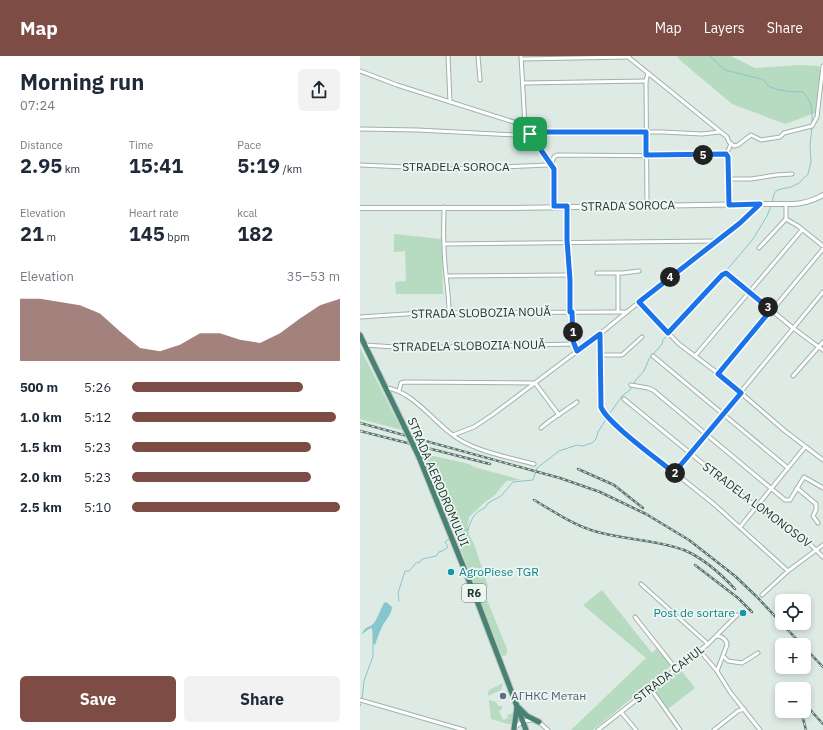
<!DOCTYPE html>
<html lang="en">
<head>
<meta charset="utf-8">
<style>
  body { margin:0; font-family:"IBM Plex Sans",sans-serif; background:#f2f2f3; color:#1f2937; height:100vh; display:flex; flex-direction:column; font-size:15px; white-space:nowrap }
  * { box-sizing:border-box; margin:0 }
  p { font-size:13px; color:#747a83 }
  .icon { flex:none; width:22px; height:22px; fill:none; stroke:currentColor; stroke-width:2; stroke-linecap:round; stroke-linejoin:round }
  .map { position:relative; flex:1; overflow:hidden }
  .sheet { display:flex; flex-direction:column; background:#fff; width:360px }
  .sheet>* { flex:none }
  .buttons { position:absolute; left:415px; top:538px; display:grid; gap:8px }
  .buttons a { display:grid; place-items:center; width:36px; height:36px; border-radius:6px; background:#fff; box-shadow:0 2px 6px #0003; font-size:20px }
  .pin { position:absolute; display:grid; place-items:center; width:34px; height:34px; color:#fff; margin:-17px; border-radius:8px; box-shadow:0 2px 6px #0006 }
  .km { position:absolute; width:20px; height:20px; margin:-10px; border-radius:50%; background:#222; color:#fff; font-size:11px; line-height:20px; text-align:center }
  .round { display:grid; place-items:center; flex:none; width:42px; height:42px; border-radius:6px; background:#f2f2f3 }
  .head { display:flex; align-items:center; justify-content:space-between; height:68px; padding:0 20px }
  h1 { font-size:22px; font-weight:700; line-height:30px }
  .metrics { display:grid; grid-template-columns:repeat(3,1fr); gap:6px; height:68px; padding:4px 20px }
  .metrics div { display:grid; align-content:center }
  .metrics b { font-size:20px; font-weight:700 }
  .metrics small { font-size:11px; font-weight:400 }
  .metrics p { font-size:11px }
  .chart { height:112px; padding:8px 20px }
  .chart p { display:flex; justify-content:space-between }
  .chart svg { width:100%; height:72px; margin-top:4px; fill:#7d4d45; opacity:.7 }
  .button { display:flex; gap:8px; margin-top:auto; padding:8px 20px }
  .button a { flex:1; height:46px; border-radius:6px; background:#7d4d45; color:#fff; font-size:16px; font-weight:700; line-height:46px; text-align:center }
  .button a+a { background:#f2f2f3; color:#1f2937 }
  ul { padding:0 20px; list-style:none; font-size:13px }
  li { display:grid; grid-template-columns:64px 48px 1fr; align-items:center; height:30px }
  li i { height:10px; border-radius:5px; background:#7d4d45 }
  header { display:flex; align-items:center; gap:24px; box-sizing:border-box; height:56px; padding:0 20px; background:#7d4d45; color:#fff }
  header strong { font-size:19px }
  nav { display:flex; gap:22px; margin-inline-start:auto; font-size:14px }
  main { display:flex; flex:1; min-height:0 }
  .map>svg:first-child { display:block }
</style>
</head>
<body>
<header>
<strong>Map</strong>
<nav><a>Map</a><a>Layers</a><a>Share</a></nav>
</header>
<main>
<section class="sheet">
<div class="head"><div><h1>Morning run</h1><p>07:24</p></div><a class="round"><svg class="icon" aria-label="share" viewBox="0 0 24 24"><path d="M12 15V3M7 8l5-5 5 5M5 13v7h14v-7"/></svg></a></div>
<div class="metrics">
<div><p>Distance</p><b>2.95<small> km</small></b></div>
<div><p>Time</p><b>15:41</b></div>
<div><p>Pace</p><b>5:19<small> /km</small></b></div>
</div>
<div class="metrics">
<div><p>Elevation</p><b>21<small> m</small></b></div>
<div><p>Heart rate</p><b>145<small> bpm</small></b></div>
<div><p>kcal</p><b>182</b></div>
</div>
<div class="chart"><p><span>Elevation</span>35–53 m</p>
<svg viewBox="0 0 160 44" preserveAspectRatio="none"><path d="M0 44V6L10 6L20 8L30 10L40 15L50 26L60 36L70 38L80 34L90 27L100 27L110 31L120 33L130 27L140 18L150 10L160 6V44z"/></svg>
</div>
<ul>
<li><b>500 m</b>5:26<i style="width:82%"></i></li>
<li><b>1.0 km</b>5:12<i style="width:98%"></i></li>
<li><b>1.5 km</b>5:23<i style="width:86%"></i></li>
<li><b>2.0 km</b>5:23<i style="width:86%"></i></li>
<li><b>2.5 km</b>5:10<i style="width:100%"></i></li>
</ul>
<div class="button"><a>Save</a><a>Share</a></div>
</section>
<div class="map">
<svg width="463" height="674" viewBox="0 0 463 674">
  <rect width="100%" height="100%" fill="#deeae4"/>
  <!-- green -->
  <g fill="#b7dbc0">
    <path d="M317 0H371L395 12 440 9 459 10 461 19 458 56 425 68 372 48 321 5Z"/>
    <path d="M34 178 82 183 83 238H36L35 226 46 225 45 195 34 196Z"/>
    <path d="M0 292 42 374 0 363Z"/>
    <path d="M60 397 109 408 114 411 162 424 147 425 143 429 135 439 125 446 109 461 108 469 109 479 114 488 128 530 123 534 147 593 146 599 142 600 80 440Z"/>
    <path d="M242 534 292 597 297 592 311 610 233 674H211L286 602 223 549Z"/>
    <path d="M320 613 335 632 308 653 293 634Z"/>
    <path d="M143 627 141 634 128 640 129 644 136 646 138 650H142V653L139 655 143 664 148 662 147 659 154 657 151 668H148L131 663 128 637 129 634Z"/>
  </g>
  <!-- water -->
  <path fill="#86c6cf" d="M26 546 32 551C31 560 25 564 22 571 19 577 17 583 15 589L13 587 12 572 9 573 2 578C5 570 9 572 13 568 17 564 21 552 24 547Z"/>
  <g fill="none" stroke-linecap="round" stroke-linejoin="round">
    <!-- stream -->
    <g stroke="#86c6cf" stroke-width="1">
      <path d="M350 0 365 14 401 23 405 25 408 30C419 35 431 36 443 36 453 48 452 52 452 67"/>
      <path d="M412 147 414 138 417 134 431 131 439 127 448 118 451 106 450 89 452 71"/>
      <path d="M366 215 393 183 407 160 411 150"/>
      <path d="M94 480 100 478 101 474H108C111 464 114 456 125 452L128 447 141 440 153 426 173 424 177 412 199 395 217 389 223 390 232 387 236 383 238 376 250 357 263 339 270 334 275 325 284 315 289 303 302 288 303 284 362 222"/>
      <path d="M39 545 38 537 45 515H49L56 507 60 506 62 503 76 500 79 496 84 494 88 491 85 486 89 483"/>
      <path d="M2 643 4 625 13 600V583"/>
      <path d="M0 650 1 648"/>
    </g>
    <defs>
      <g id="minor">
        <path d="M88 0 90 46"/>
        <path d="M118 0 120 24"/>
        <path d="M161 0 165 70"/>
        <path d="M267 0 367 81 369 86 374 90 378 89 391 79 401 84 414 82 420 81 424 77 452 70 457 61 463 10"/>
        <path d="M161 3 269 1"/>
        <path d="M0 15 37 29 163 69 166 71 170 78 179 76H302L342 78 360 76"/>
        <path d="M163 27 286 25"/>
        <path d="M0 73 58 74 156 79 170 78 194 113V150"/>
        <path d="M0 109 93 113 188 109H191L194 101 197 99 328 100 366 99"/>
        <path d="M369 123H391L416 119 432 118"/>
        <path d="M426 148V163"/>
        <path d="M287 149 286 25 288 17"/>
        <path d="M369 149 368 101 366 99 371 88"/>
        <path d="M207 150V184L210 224V256"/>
        <path d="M84 151C84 164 83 176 84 189 84 212 89 234 89 257"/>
        <path d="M84 188 355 185"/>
        <path d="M399 192 426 163 438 170 463 190"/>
        <path d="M237 217H263L279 215"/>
        <path d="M86 220 209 219"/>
        <path d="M279 247 319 288 359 318 425 375 463 404"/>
        <path d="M258 255V217"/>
        <path d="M212 256 213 285 217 295"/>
        <path d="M0 261 61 257 267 256"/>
        <path d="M308 277 362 219 366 217 433 272 463 294"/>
        <path d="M240 278 241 351 242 355 253 367 355 449 428 515"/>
        <path d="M5 289 50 292 213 288"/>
        <path d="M241 299H262L282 281"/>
        <path d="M293 300 428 412"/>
        <path d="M335 300 442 174"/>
        <path d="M359 318 463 193"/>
        <path d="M433 320 463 286"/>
        <path d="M271 329 288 332 293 334 425 444H430L444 421 463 432"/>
        <path d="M25 332C49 333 71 362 89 376 110 395 148 401 174 408"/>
        <path d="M39 335 41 327 45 326 175 327 199 359"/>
        <path d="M264 343 396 451 444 482 463 501"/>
        <path d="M181 372C192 362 205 355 217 346"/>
        <path d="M93 379 114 371 132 359 240 278 317 215 380 167 400 149"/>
        <path d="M314 417 463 236"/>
        <path d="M437 432 456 448V454L453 460 458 467"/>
        <path d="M380 471 445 391"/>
        <path d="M281 528 348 588"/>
        <path d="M402 539 428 515 463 489"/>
        <path d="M275 561 316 613"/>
        <path d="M357 580C362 580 367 584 367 589L357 615"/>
        <path d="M340 595 357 615 370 636 400 674"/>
        <path d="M364 601 368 605 382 607 398 597"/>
        <path d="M291 633 320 674"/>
        <path d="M0 644 104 674"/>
        <path d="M261 656 276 674"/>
        <path d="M179 666 188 674"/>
        <path d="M154 672 163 665 172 664"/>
        <path d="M238 674 348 588 377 559"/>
        <path d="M354 674 378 655 384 653"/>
      </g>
      <path id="tertiary" d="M0 152H152L408 148C430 148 444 150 463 139"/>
      <g id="trunk">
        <path d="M0 279 45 372"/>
        <path d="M59 401 116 542 166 674"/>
        <path d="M159 652 167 660 179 666"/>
        <path d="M154 673 157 651"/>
      </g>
    </defs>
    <!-- minor casing -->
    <use href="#minor" stroke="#a1b1ab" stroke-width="5"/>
    <!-- tertiary casing -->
    <use href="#tertiary" stroke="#a1b1ab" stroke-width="6"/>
    <!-- trunk casing -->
    <use href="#trunk" stroke="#bcc4c1" stroke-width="7"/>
    <!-- minor -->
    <use href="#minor" stroke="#fff" stroke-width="3"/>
    <!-- tertiary -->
    <use href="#tertiary" stroke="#fff" stroke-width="4"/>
    <!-- trunk -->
    <use href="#trunk" stroke="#488272" stroke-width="5"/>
    <defs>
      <g id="rail">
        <path d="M0 367 200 422 240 436 286 458 329 484 375 520 397 541 442 589"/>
        <path d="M0 375 130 408"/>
        <path d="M218 413 254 429 283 452"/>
        <path d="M174 444C193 455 213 469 234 475 263 484 295 483 324 494 343 502 361 518 375 533"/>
        <path d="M335 509 378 542 392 556"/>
        <path d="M444 591 463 611"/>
        <path d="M444 647 463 668"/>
        <path d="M441 655 446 674"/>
      </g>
    </defs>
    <!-- rail casing -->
    <use href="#rail" stroke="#5a756d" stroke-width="2.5"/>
    <!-- rail -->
    <use href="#rail" stroke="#eef6f2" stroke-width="1" stroke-dasharray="3" stroke-linecap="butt"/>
    <defs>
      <path id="trunk-bridge" d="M45 372 59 401"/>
    </defs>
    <!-- trunk-bridge casing -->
    <use href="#trunk-bridge" stroke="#bcc4c1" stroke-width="7" stroke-linecap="butt"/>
    <!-- trunk-bridge -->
    <use href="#trunk-bridge" stroke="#488272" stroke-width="5"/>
  </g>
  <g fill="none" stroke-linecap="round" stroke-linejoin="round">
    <defs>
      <path id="route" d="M179 76H286V99L366 98 368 101 369 149 400 148 380 167 279 246 308 277 362 219 366 217 411 254 358 318 381 337 314 417C299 404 247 367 241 351L240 278 217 295 213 285 212 256H210V224L207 184V150H194V113L170 78Z"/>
    </defs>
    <!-- route casing -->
    <use href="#route" stroke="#fff" stroke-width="8"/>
    <!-- route -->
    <use href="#route" stroke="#1a73e8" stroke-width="5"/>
  </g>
  <!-- markers -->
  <g fill="#0f9aa8" stroke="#eef6f2" stroke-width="1.5">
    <circle cx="91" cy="516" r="4"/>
    <circle cx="383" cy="557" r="4"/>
  </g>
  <circle fill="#5c6f8a" stroke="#eef6f2" stroke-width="1.5" cx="143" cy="640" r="4"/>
  <g text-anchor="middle" stroke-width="3.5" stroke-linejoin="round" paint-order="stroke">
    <!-- shield labels -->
    <rect fill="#eef6f2" stroke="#5e726b" stroke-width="1" x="102" y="528" width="24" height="18" rx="3"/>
    <g font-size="11" font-weight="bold" fill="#203931">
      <text x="114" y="541">R6</text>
    </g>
    <!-- street labels -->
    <g font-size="12" fill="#203931" stroke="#eef6f2">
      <text x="96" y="115">STRADELA SOROCА</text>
      <text transform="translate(268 150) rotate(-1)" y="4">STRADA SOROCA</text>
      <text transform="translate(121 257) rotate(-1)" y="4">STRADA SLOBOZIA NOUĂ</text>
      <text transform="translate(109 290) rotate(-1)" y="4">STRADELA SLOBOZIA NOUĂ</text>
      <text transform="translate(78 426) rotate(67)" y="4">STRADA AERODROMULUI</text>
      <text transform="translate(397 449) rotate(37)" y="4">STRADELA LOMONOSOV</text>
      <text transform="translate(309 618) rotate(-38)" y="4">STRADA CAHUL</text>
    </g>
    <!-- culture labels -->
    <g font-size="12" fill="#0d838f" stroke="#eef6f2" text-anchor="start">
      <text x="99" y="520">AgroPiese TGR</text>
      <text x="375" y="561" text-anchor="end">Post de sortare</text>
    </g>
    <!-- service labels -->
    <g font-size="12" fill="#4e5e75" stroke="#eef6f2" text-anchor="start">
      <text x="151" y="644">АГНКС Метан</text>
    </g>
  </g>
</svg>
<div class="buttons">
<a><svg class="icon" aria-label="locate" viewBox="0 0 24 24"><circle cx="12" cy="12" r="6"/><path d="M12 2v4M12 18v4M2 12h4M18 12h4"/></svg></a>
<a>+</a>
<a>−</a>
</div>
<div class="pin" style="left:170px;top:78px;background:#1e9e55"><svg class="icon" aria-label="arrive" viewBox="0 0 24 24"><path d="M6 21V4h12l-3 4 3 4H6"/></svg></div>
<b class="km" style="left:213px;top:276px">1</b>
<b class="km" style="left:315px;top:417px">2</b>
<b class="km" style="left:408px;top:251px">3</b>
<b class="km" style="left:310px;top:221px">4</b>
<b class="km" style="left:343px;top:99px">5</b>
</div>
</main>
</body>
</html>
